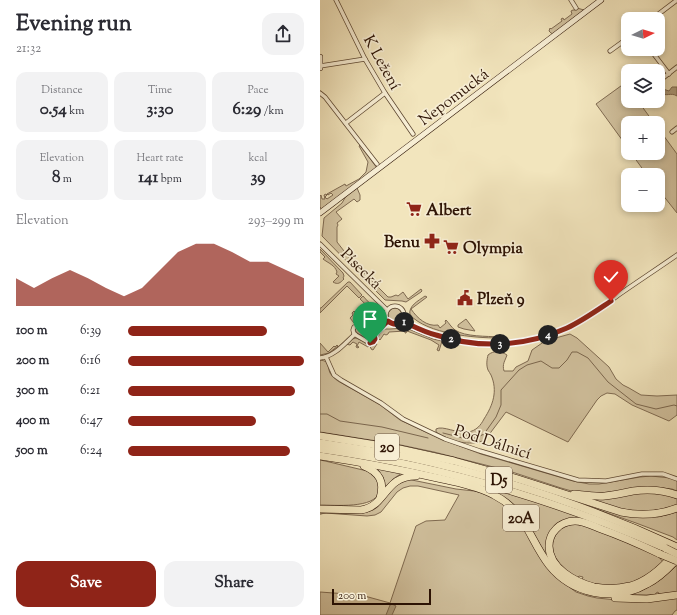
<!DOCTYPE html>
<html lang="en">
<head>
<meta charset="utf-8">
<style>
  body { margin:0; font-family:"Sorts Mill Goudy",serif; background:#f2f2f3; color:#2b2b33; height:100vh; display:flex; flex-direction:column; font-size:15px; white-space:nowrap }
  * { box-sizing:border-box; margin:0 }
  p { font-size:13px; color:#7c7c81 }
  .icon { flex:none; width:22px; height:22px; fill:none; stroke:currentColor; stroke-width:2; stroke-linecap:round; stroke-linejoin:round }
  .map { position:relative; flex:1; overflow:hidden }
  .panel { display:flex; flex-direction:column; background:#fff; width:320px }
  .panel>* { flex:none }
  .needle { width:26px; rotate:85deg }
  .buttons { position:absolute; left:301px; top:12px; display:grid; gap:8px }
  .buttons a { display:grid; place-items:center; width:44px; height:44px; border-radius:8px; background:#fff; box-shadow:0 2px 6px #0003; font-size:20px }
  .scale { position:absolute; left:12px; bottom:10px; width:99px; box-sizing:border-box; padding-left:4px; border:2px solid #2d1304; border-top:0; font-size:11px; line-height:14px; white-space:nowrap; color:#2d1304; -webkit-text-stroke:3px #f7eed4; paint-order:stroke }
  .pin { position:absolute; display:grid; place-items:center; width:34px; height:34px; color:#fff; margin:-41px -17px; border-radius:50% 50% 50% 0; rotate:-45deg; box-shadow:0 0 4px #0007 }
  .pin .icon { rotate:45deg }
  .km { position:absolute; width:20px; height:20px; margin:-10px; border-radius:50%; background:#222; color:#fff; font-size:11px; line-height:20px; text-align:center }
  .round { display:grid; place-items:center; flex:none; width:42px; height:42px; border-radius:12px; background:#f2f2f3 }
  .head { display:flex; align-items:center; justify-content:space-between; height:68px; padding:0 16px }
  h1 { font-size:22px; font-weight:800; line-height:30px }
  .figures { display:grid; grid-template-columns:repeat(3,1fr); gap:6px; height:68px; padding:4px 16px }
  .figures div { display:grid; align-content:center; border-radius:10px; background:#f2f2f3; text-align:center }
  .figures b { font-size:17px; font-weight:800 }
  .figures small { font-size:11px; font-weight:400 }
  .figures p { font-size:11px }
  .chart { height:112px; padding:8px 16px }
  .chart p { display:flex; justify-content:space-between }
  .chart svg { width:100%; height:72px; margin-top:4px; fill:#8f2418; opacity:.7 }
  .action { display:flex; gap:8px; margin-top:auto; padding:8px 16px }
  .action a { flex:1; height:46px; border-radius:12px; background:#8f2418; color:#fff; font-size:16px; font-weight:800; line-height:46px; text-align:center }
  .action a+a { background:#f2f2f3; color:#2b2b33 }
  ul { padding:0 16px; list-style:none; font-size:13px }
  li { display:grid; grid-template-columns:64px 48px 1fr; align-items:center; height:30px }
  li i { height:10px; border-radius:5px; background:#8f2418 }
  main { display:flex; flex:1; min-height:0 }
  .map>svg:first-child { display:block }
</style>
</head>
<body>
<main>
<section class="panel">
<div class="head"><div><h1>Evening run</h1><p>21:32</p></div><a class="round"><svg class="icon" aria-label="share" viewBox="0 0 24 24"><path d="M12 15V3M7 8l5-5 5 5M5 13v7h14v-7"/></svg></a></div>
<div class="figures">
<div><p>Distance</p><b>0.54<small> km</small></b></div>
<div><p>Time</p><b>3:30</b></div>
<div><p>Pace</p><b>6:29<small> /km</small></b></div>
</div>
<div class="figures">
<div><p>Elevation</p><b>8<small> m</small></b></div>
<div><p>Heart rate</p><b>141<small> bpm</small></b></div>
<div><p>kcal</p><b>39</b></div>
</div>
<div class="chart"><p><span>Elevation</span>293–299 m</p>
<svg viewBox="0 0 160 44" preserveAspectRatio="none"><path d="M0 44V27L10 33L20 27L30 22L40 27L50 33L60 38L70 33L80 22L90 11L100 6L110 6L120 11L130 17L140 17L150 22L160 27V44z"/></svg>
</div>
<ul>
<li><b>100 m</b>6:39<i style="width:79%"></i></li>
<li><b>200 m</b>6:16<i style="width:100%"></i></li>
<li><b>300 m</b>6:21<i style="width:95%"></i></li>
<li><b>400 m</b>6:47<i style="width:73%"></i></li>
<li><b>500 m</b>6:24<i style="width:92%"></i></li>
</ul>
<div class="action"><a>Save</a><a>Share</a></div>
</section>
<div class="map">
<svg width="357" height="615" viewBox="0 0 357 615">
  <rect width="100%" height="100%" fill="#f2e5bd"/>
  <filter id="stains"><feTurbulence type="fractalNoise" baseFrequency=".005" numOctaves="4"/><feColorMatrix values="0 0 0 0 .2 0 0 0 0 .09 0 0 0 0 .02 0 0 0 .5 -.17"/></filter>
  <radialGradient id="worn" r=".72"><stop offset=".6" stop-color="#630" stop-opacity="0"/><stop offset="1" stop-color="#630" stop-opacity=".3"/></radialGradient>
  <!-- green -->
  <g fill="#d1c19e" stroke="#7f6a51">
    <path d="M257 8 264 10 233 34 231 33 229 31 230 28 231 29 242 21 241 19 243 18 244 20 252 14 251 11 253 10H255Z"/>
    <path d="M305 83 308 87V101H318L334 123H308V148L276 104Z"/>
    <path d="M338 128 357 154V213L338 189V175H327L311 153H338Z"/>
    <path d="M40 145 57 168 0 210 1 208 0 207V196L1 195 2 199H5L4 195 6 194 7 195 5 197 7 199 13 195 11 193 8 195 7 194 25 184 26 186 39 179 46 172 48 162 39 146Z"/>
    <path d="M37 188 40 195V200L37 202 34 199 16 212 22 219 17 223 18 225 17 227V242L31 260 68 297H71L76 295 78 296 83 292 88 299 101 289 102 291 101 292 86 302 82 301 65 300 54 289 50 283 45 280 2 236 4 218 22 203 26 196Z"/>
    <path d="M0 249 23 273 24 276 23 278 24 279C20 283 18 285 13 282L19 276 16 274 17 272C15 265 8 263 3 259L5 257 0 252Z"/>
    <path d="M28 282H30L42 295 39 298 27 286 0 313V308H1Z"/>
    <path d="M43 296C48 303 56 307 61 314L60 323 56 327 50 329 40 323H34L30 318 33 315 32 313 34 311 35 312 34 314 44 325 46 323 50 326 53 327 57 323V319L59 317 40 299Z"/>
    <path d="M105 296 107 297 91 309C97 318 107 327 118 325L120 328 126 323 125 321 126 320C129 323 131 327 135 330 145 337 167 336 179 337V338C154 338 108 334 90 315 88 306 98 301 105 296Z"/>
    <circle cx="75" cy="315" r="7"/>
    <path d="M146 319 155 331 144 329 138 327V325Z"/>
    <path d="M37 328 52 336 53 338 52 339 49 340 37 333 35 330Z"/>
    <path d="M86 328 113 339 122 341 119 351 117 350 119 345 111 340 87 331 86 333H85V331L69 332 68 334 66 335 64 334 60 340 58 338 59 335 65 329H70Z"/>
    <path d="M250 334 257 338 289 367 296 379 303 385 309 388 321 395 337 396 357 395V415L349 421 312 405 295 394 287 393 281 396 277 400 248 442 186 412 165 440C150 447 129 441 116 432V429C123 425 137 434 148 432 156 431 161 425 164 419 173 405 178 391 171 375 170 373 169 372 168 370 166 365 167 359 168 355 174 350 181 351 187 355 185 361 182 364 184 371H193L196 367 208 361 212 350 225 341Z"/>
    <path d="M36 338 51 344H57L53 350 51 349V348L49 346 48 347 39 342 37 346 39 347 38 348 36 347 37 344 33 342 30 345 26 344 32 339Z"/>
    <path d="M0 343 8 352 14 346 15 347 17 345 18 346 9 353 0 355Z"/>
    <path d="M0 360C10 361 7 366 10 373 12 376 15 379 18 381L59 404 80 420 121 439 161 454 253 481 269 484H279L320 477 331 476 350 478 357 480V491L352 489 342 488 279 493 255 492 241 488 189 471 114 452 76 444 0 432Z"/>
    <path d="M0 460 5 461 43 470 49 471 58 479C58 483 60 489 59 492 55 509 14 505 0 505Z"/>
    <path d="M55 468 82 473 73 479 64 489C65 479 62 474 55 468Z"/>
    <path d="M87 479 136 489 154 491 163 493 174 498 182 503 196 516 241 581 256 592 268 596 277 598 297 600 357 598V610L355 611 352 615H0V592L41 595 70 603 96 526 106 521 125 520 139 495 98 486H90L83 488 77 492 61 512 55 515 47 516 5 513 0 514C17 510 38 517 53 510 64 504 64 495 71 489 76 485 82 482 87 479Z"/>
    <path d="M169 487 260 516 259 520 232 531 231 563 208 524 168 489Z"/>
    <path d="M317 493 346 494 357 499V505C339 511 319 514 301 510 290 507 279 502 268 499Z"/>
    <path d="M266 504 338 517 357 512V540L353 537 316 523 265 505Z"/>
    <path d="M254 524 266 526 333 553 339 557 343 562C339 565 335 569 331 572 311 588 285 589 262 580L263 577 259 576 257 578C250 573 243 569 238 562 226 545 235 527 254 524Z"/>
    <path d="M356 566H357V592L339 594 338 592 336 593 335 595H312L311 594C329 589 343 579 356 566Z"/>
  </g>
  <!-- water -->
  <g fill="#af9e7e" stroke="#7b664d">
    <path d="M352 87H357V96C351 92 346 97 341 93L343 89 349 91Z"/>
    <path d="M72 604 76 606 72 615H66L70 605Z"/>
  </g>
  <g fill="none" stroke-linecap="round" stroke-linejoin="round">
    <!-- stream -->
    <g stroke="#7b664d" stroke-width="1">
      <path d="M0 414H7L20 421 62 427 108 438"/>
      <path d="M123 433 147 439 156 438 164 434 176 417 181 405V390L199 370 207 365 221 361 232 368H239L247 360 252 352H257L268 358 288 382 316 404 336 409 354 405 357 406"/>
    </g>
    <defs>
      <g id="street">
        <path d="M16 0 20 8 45 59 65 93 93 134"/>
        <path d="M251 0 256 8"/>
        <path d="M332 19 357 0"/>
        <path d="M330 49 349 74"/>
        <path d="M290 51 308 38"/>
        <path d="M0 66 45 59"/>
        <path d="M338 82 357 67"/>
        <path d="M0 93 5 97 57 164"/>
        <path d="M26 123 65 93"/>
        <path d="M352 132 357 128"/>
        <path d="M0 244 67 310"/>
        <circle cx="75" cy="315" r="9"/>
        <path d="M82 321C136 348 190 353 246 329 264 321 281 308 297 296 317 282 337 269 357 255"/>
        <path d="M37 326C41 326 55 333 55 337 55 338 55 340 54 341L51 343 48 342 34 334 33 330 34 327Z"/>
        <path d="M54 334 68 321"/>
        <path d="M6 357 14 375 21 380 61 403 83 419 125 439 160 451 258 480 286 481 322 474H343L357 479"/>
        <path d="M0 358C15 356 24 344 35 334"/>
      </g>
      <g id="secondary">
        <path d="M0 57V68"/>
        <path d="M0 213 281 0"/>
      </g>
      <g id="highway">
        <path d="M0 436 75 448 134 461 195 478 301 512C320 516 339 515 357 508"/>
        <path d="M0 443C29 447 58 452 87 457 180 477 271 507 357 547"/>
        <path d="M0 449C121 466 234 499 345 548"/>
        <path d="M0 456C41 462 82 470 122 479 139 483 158 486 174 495 206 511 209 539 229 565 252 594 294 603 327 584 339 578 348 569 357 559"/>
        <path d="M44 466C59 472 65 482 60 498"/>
        <path d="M254 494C264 495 275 497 285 496 295 495 304 493 313 491 328 489 343 490 357 495"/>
        <path d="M0 509 41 510C67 506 64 476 96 476"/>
        <path d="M340 554C321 545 301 536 281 529 273 526 264 521 255 521 248 521 240 524 236 529 231 534 229 540 229 546 229 568 255 582 274 587 285 589 298 589 310 586 328 581 342 568 354 554"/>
        <path d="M295 598 327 599 357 595"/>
      </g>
    </defs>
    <!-- street casing -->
    <use href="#street" stroke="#5e4832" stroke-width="5"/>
    <!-- secondary casing -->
    <use href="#secondary" stroke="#2d1304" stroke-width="6"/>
    <!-- highway casing -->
    <use href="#highway" stroke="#2d1304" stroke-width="8"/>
    <!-- street -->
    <use href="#street" stroke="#f7eed4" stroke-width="3.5"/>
    <!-- secondary -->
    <use href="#secondary" stroke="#f7eed4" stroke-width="5"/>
    <!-- highway -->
    <use href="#highway" stroke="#f2e5bd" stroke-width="7"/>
    <defs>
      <g id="highway-bridge">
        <path d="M345 548 357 554"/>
        <path d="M340 554 357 561"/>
      </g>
    </defs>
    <!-- highway-bridge casing -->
    <use href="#highway-bridge" stroke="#2d1304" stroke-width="8" stroke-linecap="butt"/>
    <!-- highway-bridge -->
    <use href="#highway-bridge" stroke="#f2e5bd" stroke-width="7"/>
  </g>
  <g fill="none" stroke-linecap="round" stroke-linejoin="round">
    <defs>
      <path id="route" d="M50 343 53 342 55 339 54 334 68 321C73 325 78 325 82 321 93 326 104 332 116 335 159 349 205 347 247 328 262 321 276 311 291 301"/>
    </defs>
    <!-- route casing -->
    <use href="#route" stroke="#fff" stroke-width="8"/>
    <!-- route -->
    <use href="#route" stroke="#8f2418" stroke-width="5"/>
  </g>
  <!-- icons -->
  <defs>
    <symbol id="supermarket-bare" viewBox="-9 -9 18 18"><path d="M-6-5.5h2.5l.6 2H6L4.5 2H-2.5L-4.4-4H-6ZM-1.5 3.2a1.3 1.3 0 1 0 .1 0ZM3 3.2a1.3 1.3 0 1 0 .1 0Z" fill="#8f2418" stroke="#f7eed4" stroke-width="2.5" paint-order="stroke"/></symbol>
    <symbol id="pharmacy-bare" viewBox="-9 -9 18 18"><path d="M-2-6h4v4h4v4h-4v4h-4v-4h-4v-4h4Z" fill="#8f2418" stroke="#f7eed4" stroke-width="2.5" paint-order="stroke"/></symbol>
    <symbol id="civic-bare" viewBox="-9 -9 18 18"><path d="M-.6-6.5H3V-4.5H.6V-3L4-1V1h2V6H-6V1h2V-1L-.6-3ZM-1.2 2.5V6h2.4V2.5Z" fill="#8f2418" stroke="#f7eed4" stroke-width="2.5" paint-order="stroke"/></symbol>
  </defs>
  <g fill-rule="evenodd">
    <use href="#supermarket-bare" x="83" y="198" width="22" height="22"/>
    <use href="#pharmacy-bare" x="101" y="230" width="22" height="22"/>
    <use href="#supermarket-bare" x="120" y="236" width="22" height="22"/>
    <use href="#civic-bare" x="134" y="287" width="22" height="22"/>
  </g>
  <g text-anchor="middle" stroke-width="3.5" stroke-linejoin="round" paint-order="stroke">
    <!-- shield labels -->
    <g fill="#f7eed4" stroke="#6a5542" stroke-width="1">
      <rect x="55" y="434" width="24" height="26" rx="3"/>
      <rect x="166" y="467" width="26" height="26" rx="3"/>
      <rect x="183" y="505" width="36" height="26" rx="3"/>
    </g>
    <g font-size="15" font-weight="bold" fill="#2d1304">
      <text x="67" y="452">20</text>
      <text x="179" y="485">D5</text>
      <text x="201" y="523">20A</text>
    </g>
    <!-- street labels -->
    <g font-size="16" fill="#2d1304" stroke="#f7eed4">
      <text transform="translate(63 62) rotate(61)" y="6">K Ležení</text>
      <text transform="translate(133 96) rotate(-37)" y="6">Nepomucká</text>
      <text transform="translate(42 268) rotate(45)" y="6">Písecká</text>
      <text transform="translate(173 441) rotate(18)" y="6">Pod Dálnicí</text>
    </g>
    <!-- poi labels -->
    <g font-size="16" font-weight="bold" fill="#2d1304" stroke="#f7eed4" text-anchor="start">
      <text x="106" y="215">Albert</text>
      <text x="100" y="247" text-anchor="end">Benu</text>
      <text x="143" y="253">Olympia</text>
      <text x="157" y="304">Plzeň 9</text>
    </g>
  </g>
  <rect width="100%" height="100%" filter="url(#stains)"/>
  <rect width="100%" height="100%" fill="url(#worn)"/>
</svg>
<div class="buttons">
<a><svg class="needle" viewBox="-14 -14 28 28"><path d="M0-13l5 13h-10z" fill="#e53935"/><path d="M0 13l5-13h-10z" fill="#7c7c81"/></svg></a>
<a><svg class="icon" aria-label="layers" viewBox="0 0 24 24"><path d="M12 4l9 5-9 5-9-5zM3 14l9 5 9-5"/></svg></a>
<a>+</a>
<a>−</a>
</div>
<div class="scale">200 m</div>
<div class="pin" style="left:50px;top:343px;background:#1e9e55"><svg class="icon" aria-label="arrive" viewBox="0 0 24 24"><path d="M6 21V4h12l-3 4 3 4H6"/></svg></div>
<div class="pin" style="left:291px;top:301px;background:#d93025"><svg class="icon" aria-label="check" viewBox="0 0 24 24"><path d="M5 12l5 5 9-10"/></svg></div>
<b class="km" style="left:84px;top:322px">1</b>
<b class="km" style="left:131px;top:339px">2</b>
<b class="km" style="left:180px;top:344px">3</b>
<b class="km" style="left:228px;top:335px">4</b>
</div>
</main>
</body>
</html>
